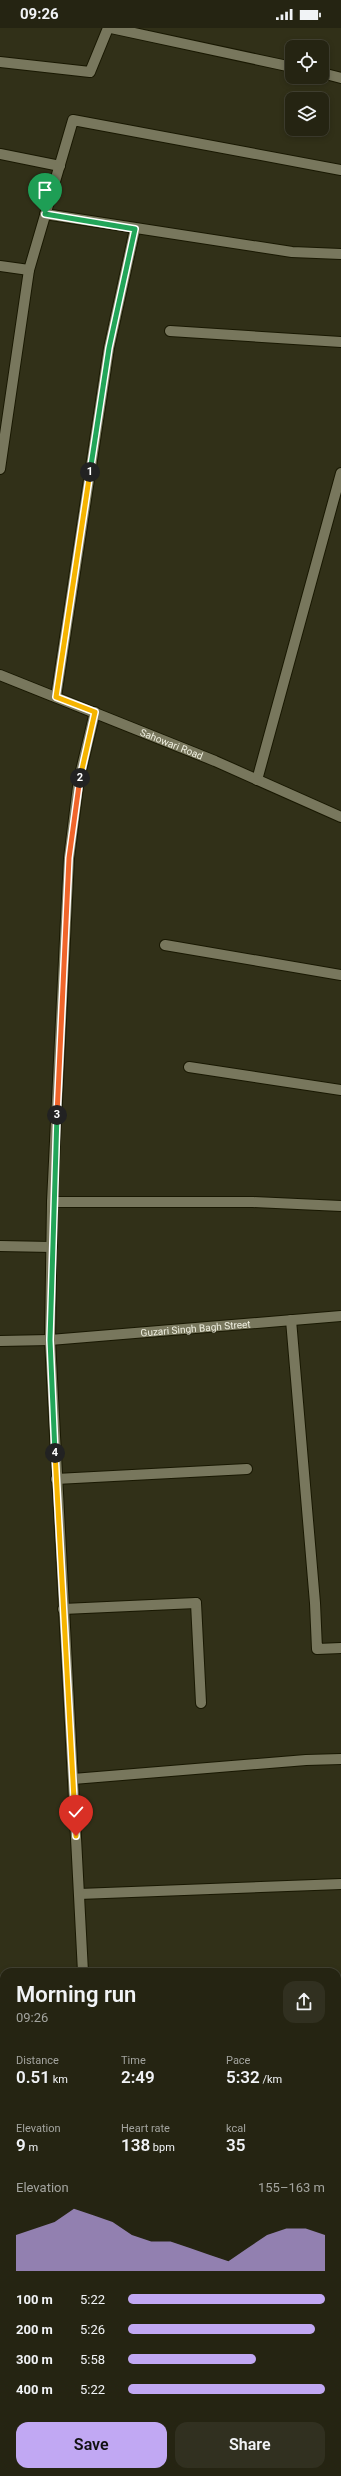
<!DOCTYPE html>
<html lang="en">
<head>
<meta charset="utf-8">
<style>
  body { margin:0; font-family:Roboto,sans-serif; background:#313020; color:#f1f3f6; height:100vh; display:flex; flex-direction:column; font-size:15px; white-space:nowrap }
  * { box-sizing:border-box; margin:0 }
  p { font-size:13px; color:#a3a49f }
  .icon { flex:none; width:22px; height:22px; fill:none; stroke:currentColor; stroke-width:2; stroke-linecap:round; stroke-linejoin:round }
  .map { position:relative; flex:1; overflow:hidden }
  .drawer { position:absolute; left:0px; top:1940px; width:341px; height:508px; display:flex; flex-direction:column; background:#252412; border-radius:12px 12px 0 0; box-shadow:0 2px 6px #0003,0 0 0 1px #424132 }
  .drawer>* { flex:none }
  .buttons { position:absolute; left:285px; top:12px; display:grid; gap:8px }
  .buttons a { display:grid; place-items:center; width:44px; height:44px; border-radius:8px; background:#252412; box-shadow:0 2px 6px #0003,0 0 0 1px #424132; font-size:20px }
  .pin { position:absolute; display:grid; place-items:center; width:34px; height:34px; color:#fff; margin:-41px -17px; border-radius:50% 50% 50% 0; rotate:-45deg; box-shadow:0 0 4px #0007 }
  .pin .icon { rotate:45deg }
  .km { position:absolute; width:20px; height:20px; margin:-10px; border-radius:50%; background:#222; color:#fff; font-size:11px; line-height:20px; text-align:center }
  .round { display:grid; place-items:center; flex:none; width:42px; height:42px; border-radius:12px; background:#313020 }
  .headline { display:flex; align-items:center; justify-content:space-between; height:68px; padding:0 16px }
  h1 { font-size:22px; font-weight:600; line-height:30px }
  .metrics { display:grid; grid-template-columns:repeat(3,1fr); gap:6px; height:68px; padding:4px 16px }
  .metrics div { display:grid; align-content:center }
  .metrics b { font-size:17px; font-weight:600 }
  .metrics small { font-size:11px; font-weight:400 }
  .metrics p { font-size:11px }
  .chart { height:112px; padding:8px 16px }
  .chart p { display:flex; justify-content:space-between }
  .chart svg { width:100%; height:72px; margin-top:4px; fill:#c1a8f3; opacity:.7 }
  .button { display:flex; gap:8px; margin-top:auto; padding:8px 16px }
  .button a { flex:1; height:46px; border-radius:12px; background:#c1a8f3; color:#111; font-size:16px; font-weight:600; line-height:46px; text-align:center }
  .button a+a { background:#313020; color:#f1f3f6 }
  ul { padding:0 16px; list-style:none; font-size:13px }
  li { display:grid; grid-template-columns:64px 48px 1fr; align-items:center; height:30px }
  li i { height:10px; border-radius:5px; background:#c1a8f3 }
  .status { display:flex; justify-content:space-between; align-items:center; height:28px; padding:0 20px; background:#252412; direction:ltr }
  .status svg { height:11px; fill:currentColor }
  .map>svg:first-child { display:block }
</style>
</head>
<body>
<div class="status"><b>09:26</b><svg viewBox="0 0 49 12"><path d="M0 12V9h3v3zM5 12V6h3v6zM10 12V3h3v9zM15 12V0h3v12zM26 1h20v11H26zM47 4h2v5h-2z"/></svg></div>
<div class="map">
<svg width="341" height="2448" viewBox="0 0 341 2448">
  <rect width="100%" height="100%" fill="#313018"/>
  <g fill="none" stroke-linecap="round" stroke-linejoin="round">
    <defs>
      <path id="service" d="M196 1575 201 1675"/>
      <g id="minor">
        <path d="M111 0 292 39"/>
        <path d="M0 34 90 44 108 0"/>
        <path d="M322 45 341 50"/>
        <path d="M0 126 60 138"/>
        <path d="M45 186 292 224 341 226"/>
        <path d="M0 238 29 242"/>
        <path d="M170 303 341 314"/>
        <path d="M0 441 29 242 73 92 341 142"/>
        <path d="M56 669 109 320 135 201"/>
        <path d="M257 752 341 445"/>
        <path d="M165 917 341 947"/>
        <path d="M189 1039 341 1062"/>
        <path d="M52 1174H253L341 1178"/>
        <path d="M0 1218 52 1219"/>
        <path d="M291 1292 315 1575 317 1621 341 1620"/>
        <path d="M0 1313 50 1312"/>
        <path d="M56 1451 247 1441"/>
        <path d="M63 1581 196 1575"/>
        <path d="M73 1751 306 1732 341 1731"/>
        <path d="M79 1866 341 1856"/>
        <path d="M337 2112H341"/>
        <path d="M337 2251H341"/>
        <path d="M337 2310H341"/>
        <path d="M337 2399 341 2400"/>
      </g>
      <g id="tertiary">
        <path id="s1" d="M0 647 215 733 341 789"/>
        <path id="s2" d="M50 1312 341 1288"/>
        <path d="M83 1944 50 1312 52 1174 69 830 79 751 95 684"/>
        <path d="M67 2444V2448"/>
      </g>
    </defs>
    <!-- service casing -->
    <use href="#service" stroke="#191802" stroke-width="12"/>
    <!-- minor casing -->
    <use href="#minor" stroke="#191802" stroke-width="12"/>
    <!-- tertiary casing -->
    <use href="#tertiary" stroke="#191802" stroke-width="12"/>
    <!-- service -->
    <use href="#service" stroke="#78775d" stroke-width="10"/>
    <!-- minor -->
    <use href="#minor" stroke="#78775d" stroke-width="10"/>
    <!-- tertiary -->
    <use href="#tertiary" stroke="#78775d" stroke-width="10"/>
  </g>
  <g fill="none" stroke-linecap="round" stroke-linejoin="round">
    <defs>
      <path id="split-1" d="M45 186 135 201 109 320 90 444"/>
      <path id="split-2" d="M80 750 95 684 56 669 90 444"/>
      <path id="split-3" d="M57 1087 69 830 80 750"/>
      <path id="split-4" d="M55 1425 50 1312 57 1087"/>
      <path id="split-5" d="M55 1425 76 1808"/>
    </defs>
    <!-- split-1 casing -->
    <use href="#split-1" stroke="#fff" stroke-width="8"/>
    <!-- split-2 casing -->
    <use href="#split-2" stroke="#fff" stroke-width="8"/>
    <!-- split-3 casing -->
    <use href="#split-3" stroke="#fff" stroke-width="8"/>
    <!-- split-4 casing -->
    <use href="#split-4" stroke="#fff" stroke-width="8"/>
    <!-- split-5 casing -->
    <use href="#split-5" stroke="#fff" stroke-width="8"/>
    <!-- split-1 -->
    <use href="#split-1" stroke="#22a559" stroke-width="5"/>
    <!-- split-2 -->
    <use href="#split-2" stroke="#f5b400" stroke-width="5"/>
    <!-- split-3 -->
    <use href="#split-3" stroke="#f0652b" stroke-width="5"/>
    <!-- split-4 -->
    <use href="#split-4" stroke="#22a559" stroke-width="5"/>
    <!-- split-5 -->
    <use href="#split-5" stroke="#f5b400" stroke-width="5"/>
  </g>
  <g text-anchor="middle" stroke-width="3.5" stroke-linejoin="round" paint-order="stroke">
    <!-- street labels -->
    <g font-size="10" fill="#efefe0" stroke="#18180d">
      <text dy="4" stroke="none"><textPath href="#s1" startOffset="185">Sahowari Road</textPath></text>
      <text dy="4" stroke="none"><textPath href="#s2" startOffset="146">Guzari Singh Bagh Street</textPath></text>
    </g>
  </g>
</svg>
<div class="buttons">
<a><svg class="icon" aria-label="locate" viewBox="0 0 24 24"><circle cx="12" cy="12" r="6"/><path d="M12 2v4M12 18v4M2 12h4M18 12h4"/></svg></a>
<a><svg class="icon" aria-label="layers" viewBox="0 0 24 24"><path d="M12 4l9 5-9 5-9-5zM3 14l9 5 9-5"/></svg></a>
</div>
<div class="pin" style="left:45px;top:186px;background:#1e9e55"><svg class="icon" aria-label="arrive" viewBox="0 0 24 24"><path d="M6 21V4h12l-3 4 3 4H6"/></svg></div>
<div class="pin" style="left:76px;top:1808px;background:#d93025"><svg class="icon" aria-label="check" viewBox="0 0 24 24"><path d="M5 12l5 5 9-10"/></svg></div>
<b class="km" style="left:90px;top:444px">1</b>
<b class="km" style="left:80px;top:750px">2</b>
<b class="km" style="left:57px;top:1087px">3</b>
<b class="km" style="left:55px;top:1425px">4</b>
<section class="drawer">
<div class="headline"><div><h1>Morning run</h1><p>09:26</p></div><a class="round"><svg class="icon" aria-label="share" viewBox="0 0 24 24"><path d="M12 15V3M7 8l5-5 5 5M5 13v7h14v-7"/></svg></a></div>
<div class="metrics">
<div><p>Distance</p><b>0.51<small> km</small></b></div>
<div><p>Time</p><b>2:49</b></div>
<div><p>Pace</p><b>5:32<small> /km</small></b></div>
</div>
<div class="metrics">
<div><p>Elevation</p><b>9<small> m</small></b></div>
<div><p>Heart rate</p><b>138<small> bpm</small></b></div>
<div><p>kcal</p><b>35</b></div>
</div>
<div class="chart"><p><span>Elevation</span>155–163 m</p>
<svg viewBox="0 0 160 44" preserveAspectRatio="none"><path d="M0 44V22L10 18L20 14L30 6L40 10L50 14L60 22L70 26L80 26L90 30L100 34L110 38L120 30L130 22L140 18L150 18L160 22V44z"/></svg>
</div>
<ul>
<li><b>100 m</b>5:22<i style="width:100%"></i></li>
<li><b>200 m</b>5:26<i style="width:95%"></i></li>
<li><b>300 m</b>5:58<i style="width:65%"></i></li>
<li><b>400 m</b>5:22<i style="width:100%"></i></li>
</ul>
<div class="button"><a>Save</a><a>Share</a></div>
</section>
</div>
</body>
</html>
